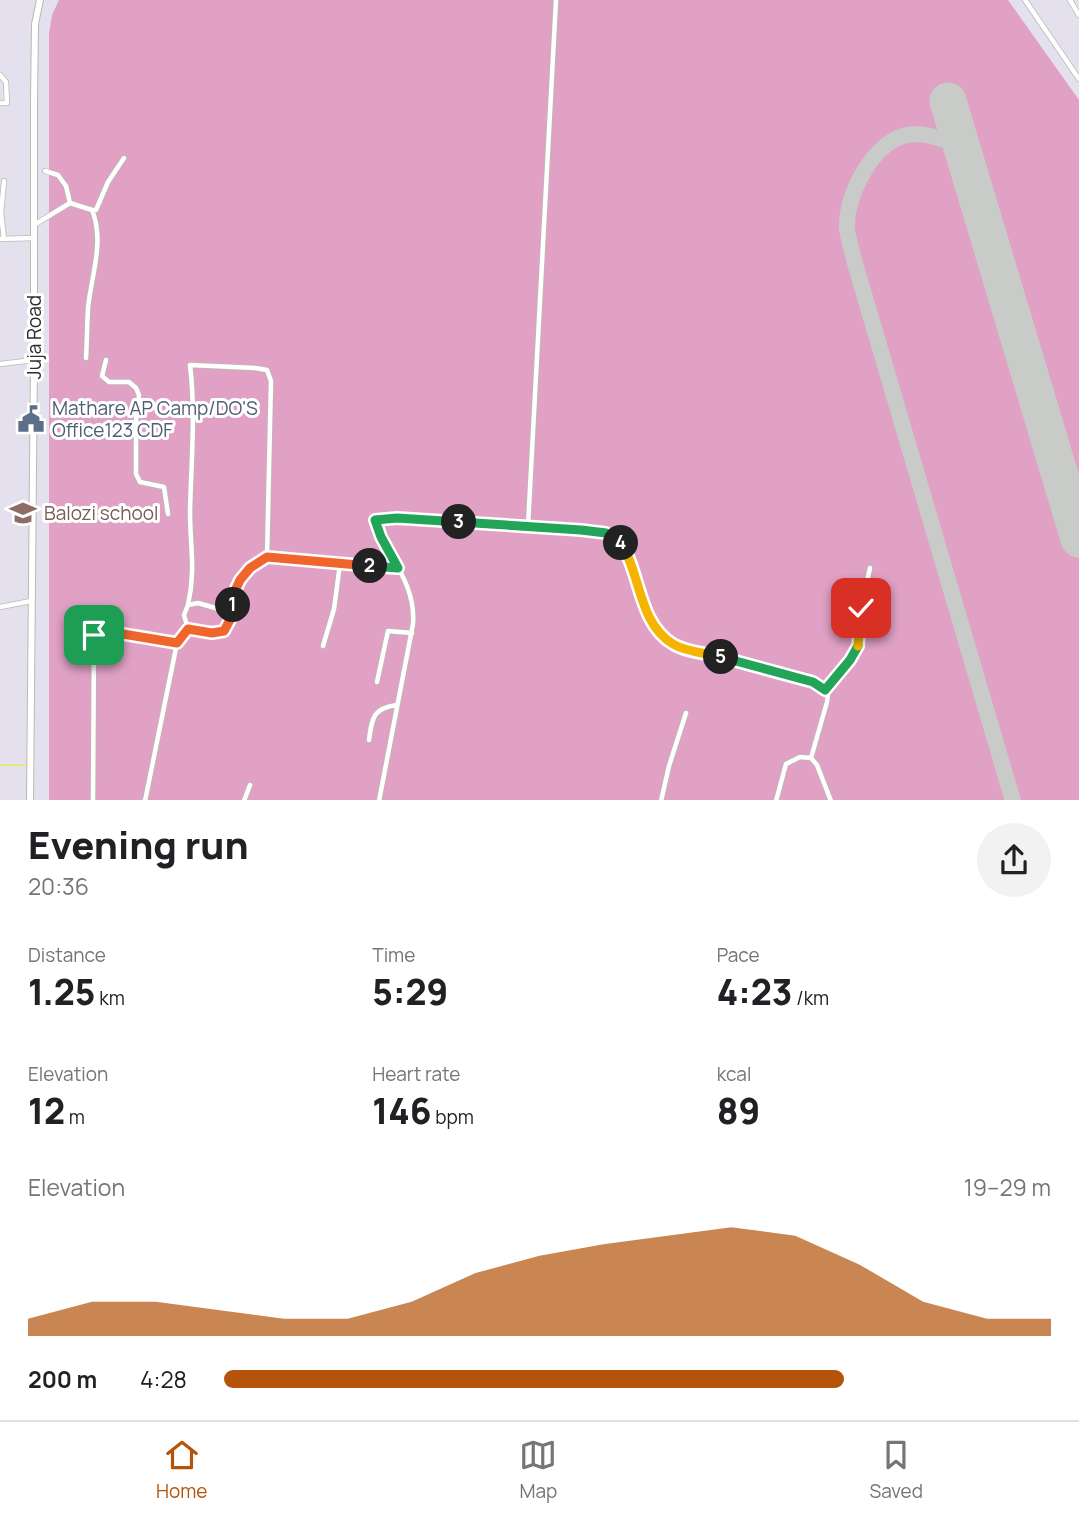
<!DOCTYPE html>
<html lang="en">
<head>
<meta charset="utf-8">
<style>
  body { margin:0; font-family:Manrope,sans-serif; background:#f2f2f2; color:#202124; height:100vh; display:flex; flex-direction:column; font-size:26px; white-space:nowrap }
  * { box-sizing:border-box; margin:0 }
  p { font-size:23px; color:#757577 }
  .icon { flex:none; width:38px; height:38px; fill:none; stroke:currentColor; stroke-width:2; stroke-linecap:round; stroke-linejoin:round }
  .map { position:relative; height:800px; overflow:hidden }
  .details { display:flex; flex-direction:column; background:#fff; flex:1 }
  .details>* { flex:none }
  .pin { position:absolute; display:grid; place-items:center; width:60px; height:60px; color:#fff; margin:-30px; border-radius:14px; box-shadow:0 4px 10px #0006 }
  .km { position:absolute; width:35px; height:35px; margin:-18px; border-radius:50%; background:#222; color:#fff; font-size:19px; line-height:35px; text-align:center }
  .round { display:grid; place-items:center; flex:none; width:74px; height:74px; border-radius:37px; background:#f2f2f2 }
  .head { display:flex; align-items:center; justify-content:space-between; height:119px; padding:0 28px }
  h1 { font-size:38px; font-weight:800; line-height:52px }
  .metrics { display:grid; grid-template-columns:repeat(3,1fr); gap:10px; height:119px; padding:7px 28px }
  .metrics div { display:grid; align-content:center }
  .metrics b { font-size:35px; font-weight:800 }
  .metrics small { font-size:19px; font-weight:400 }
  .metrics p { font-size:19px }
  .chart { height:196px; padding:14px 28px }
  .chart p { display:flex; justify-content:space-between }
  .chart svg { width:100%; height:126px; margin-top:7px; fill:#b45309; opacity:.7 }
  ul { padding:0 28px; list-style:none; font-size:23px }
  li { display:grid; grid-template-columns:112px 84px 1fr; align-items:center; height:52px }
  li i { height:18px; border-radius:9px; background:#b45309 }
  .tab-bar { display:flex; justify-content:space-around; align-items:center; height:98px; border-top:2px solid #e0e0e0; background:#fff; font-size:19px; color:#757577 }
  .tab-bar a { display:grid; justify-items:center; gap:4px }
  .tab-bar .selected { color:#b45309 }
  .map>svg:first-child { display:block }
</style>
</head>
<body>
<div class="map">
<svg width="1079" height="801" viewBox="0 0 1079 801">
  <rect width="100%" height="100%" fill="#e5e0ed"/>
  <!-- green -->
  <path fill="#e0a1c5" d="M59 0H1008L1079 100V800L49 801V34L52 15Z"/>
  <g fill="none" stroke-linecap="round" stroke-linejoin="round">
    <!-- stream -->
    <path stroke="#e5e87b" stroke-width="2" d="M0 765H25"/>
    <!-- taxiway -->
    <path stroke="#c8cbc8" stroke-width="16" d="M961 145C943 140 921 130 903 136 870 147 846 196 847 229 848 239 852 250 854 260L1013 801"/>
    <!-- runway -->
    <path stroke="#c8cbc8" stroke-width="37" d="M948 101 1079 539"/>
    <defs>
      <g id="street">
        <path d="M1025 0 1079 79"/>
        <path d="M1070 0 1079 15"/>
        <path d="M0 75 6 82 7 103H0"/>
        <path d="M45 171 58 175 66 186 70 203"/>
        <path d="M4 181 1 213 4 239"/>
        <path d="M92 210H96L108 182 124 158"/>
        <path d="M34 225 70 203 92 210C105 241 91 277 88 308 87 325 87 342 86 358"/>
        <path d="M0 239 34 238"/>
        <path d="M106 360 102 376 109 382H129L136 388 139 395 136 420V474L140 482 164 487 168 514"/>
        <path d="M0 364 34 360"/>
        <path d="M528 526 556 0"/>
        <path d="M267 557 398 567"/>
        <path d="M198 603 222 610 231 618 224 631 212 633 188 629 184 615 188 605Z"/>
        <path d="M188 605C196 569 190 547 190 512 191 464 196 413 190 365L255 368 267 370 271 381 267 557C239 575 236 586 231 618"/>
        <path d="M0 607 31 601"/>
        <path d="M177 643 188 629"/>
        <path d="M323 646 334 609 340 564"/>
        <path d="M377 682 388 631 412 633"/>
        <path d="M825 690 850 659 858 647 861 608 870 568"/>
        <path d="M369 740C372 718 373 708 397 705"/>
        <path d="M93 801 94 635 123 634 177 643 145 801"/>
        <path d="M244 801 250 785"/>
        <path d="M379 801 413 624C416 586 391 559 376 526L375 520 397 518 606 533 622 544 650 619 660 632 674 645 813 682 823 687 828 693 827 702 811 758 817 765 831 801"/>
        <path d="M661 801 669 766 686 713"/>
        <path d="M776 801 786 764 800 757 811 758"/>
      </g>
      <path id="secondary" d="M30 801 34 360V101L35 24 40 0"/>
    </defs>
    <!-- street casing -->
    <use href="#street" stroke="#b6bcb1" stroke-width="6"/>
    <!-- secondary casing -->
    <use href="#secondary" stroke="#b6bcb1" stroke-width="8"/>
    <!-- street -->
    <use href="#street" stroke="#fff" stroke-width="4.5"/>
    <!-- secondary -->
    <use href="#secondary" stroke="#fff" stroke-width="6"/>
  </g>
  <g fill="none" stroke-linecap="round" stroke-linejoin="round">
    <defs>
      <path id="split-1" d="M94 635 123 634 177 643 188 629 212 633 224 631 231 618 233 605"/>
      <path id="split-2" d="M233 605 234 593 240 580 250 568 267 557 370 566"/>
      <path id="split-3" d="M370 566 398 568 381 537 375 520 397 518 459 522"/>
      <path id="split-4" d="M459 522 581 530 606 533 621 543"/>
      <path id="split-5" d="M621 543C641 574 638 623 673 644 686 652 706 653 721 657"/>
      <path id="split-6" d="M721 657 813 682 825 690 850 660 858 646"/>
      <path id="split-7" d="M858 646 861 608"/>
    </defs>
    <!-- split-1 casing -->
    <use href="#split-1" stroke="#fff" stroke-width="14"/>
    <!-- split-2 casing -->
    <use href="#split-2" stroke="#fff" stroke-width="14"/>
    <!-- split-3 casing -->
    <use href="#split-3" stroke="#fff" stroke-width="14"/>
    <!-- split-4 casing -->
    <use href="#split-4" stroke="#fff" stroke-width="14"/>
    <!-- split-5 casing -->
    <use href="#split-5" stroke="#fff" stroke-width="14"/>
    <!-- split-6 casing -->
    <use href="#split-6" stroke="#fff" stroke-width="14"/>
    <!-- split-7 casing -->
    <use href="#split-7" stroke="#fff" stroke-width="14"/>
    <!-- split-1 -->
    <use href="#split-1" stroke="#f0652b" stroke-width="9"/>
    <!-- split-2 -->
    <use href="#split-2" stroke="#f0652b" stroke-width="9"/>
    <!-- split-3 -->
    <use href="#split-3" stroke="#22a559" stroke-width="9"/>
    <!-- split-4 -->
    <use href="#split-4" stroke="#22a559" stroke-width="9"/>
    <!-- split-5 -->
    <use href="#split-5" stroke="#f5b400" stroke-width="9"/>
    <!-- split-6 -->
    <use href="#split-6" stroke="#22a559" stroke-width="9"/>
    <!-- split-7 -->
    <use href="#split-7" stroke="#f5b400" stroke-width="9"/>
  </g>
  <!-- icons -->
  <defs>
    <symbol id="civic-bare" viewBox="-9 -9 18 18"><path d="M-.6-6.5H3V-4.5H.6V-3L4-1V1h2V6H-6V1h2V-1L-.6-3ZM-1.2 2.5V6h2.4V2.5Z" fill="#5c6f8a" stroke="#fff" stroke-width="2.5" paint-order="stroke"/></symbol>
    <symbol id="school-bare" viewBox="-9 -9 18 18"><path d="M0-5L7-2L0 1L-7-2ZM-4 1L0 2.5L4 1V4Q0 6-4 4Z" fill="#8d6e63" stroke="#fff" stroke-width="2.5" paint-order="stroke"/></symbol>
  </defs>
  <g fill-rule="evenodd">
    <use href="#civic-bare" x="12" y="400" width="38" height="38"/>
    <use href="#school-bare" x="4" y="494" width="38" height="38"/>
  </g>
  <g text-anchor="middle" stroke-width="6" stroke-linejoin="round" paint-order="stroke">
    <!-- street labels -->
    <g font-size="19" fill="#2d2d2d" stroke="#fff">
      <text transform="translate(34 337) rotate(-90)" y="7">Juja Road</text>
    </g>
    <!-- service labels -->
    <g font-size="19" fill="#4e5e75" stroke="#fff" text-anchor="start">
      <text x="52" y="415">Mathare AP Camp/DO'S<tspan x="52" dy="22">Office123 CDF</tspan></text>
    </g>
    <!-- education labels -->
    <g font-size="19" fill="#785e54" stroke="#fff" text-anchor="start">
      <text x="44" y="520">Balozi school</text>
    </g>
  </g>
</svg>
<div class="pin" style="left:94px;top:635px;background:#1e9e55"><svg class="icon" aria-label="arrive" viewBox="0 0 24 24"><path d="M6 21V4h12l-3 4 3 4H6"/></svg></div>
<div class="pin" style="left:861px;top:608px;background:#d93025"><svg class="icon" aria-label="check" viewBox="0 0 24 24"><path d="M5 12l5 5 9-10"/></svg></div>
<b class="km" style="left:233px;top:605px">1</b>
<b class="km" style="left:370px;top:566px">2</b>
<b class="km" style="left:459px;top:522px">3</b>
<b class="km" style="left:621px;top:543px">4</b>
<b class="km" style="left:721px;top:657px">5</b>
</div>
<section class="details">
<div class="head"><div><h1>Evening run</h1><p>20:36</p></div><a class="round"><svg class="icon" aria-label="share" viewBox="0 0 24 24"><path d="M12 15V3M7 8l5-5 5 5M5 13v7h14v-7"/></svg></a></div>
<div class="metrics">
<div><p>Distance</p><b>1.25<small> km</small></b></div>
<div><p>Time</p><b>5:29</b></div>
<div><p>Pace</p><b>4:23<small> /km</small></b></div>
</div>
<div class="metrics">
<div><p>Elevation</p><b>12<small> m</small></b></div>
<div><p>Heart rate</p><b>146<small> bpm</small></b></div>
<div><p>kcal</p><b>89</b></div>
</div>
<div class="chart"><p><span>Elevation</span>19–29 m</p>
<svg viewBox="0 0 160 44" preserveAspectRatio="none"><path d="M0 44V38L10 32L20 32L30 35L40 38L50 38L60 32L70 22L80 16L90 12L100 9L110 6L120 9L130 19L140 32L150 38L160 38V44z"/></svg>
</div>
<ul>
<li><b>200 m</b>4:28<i style="width:75%"></i></li>
</ul>
</section>
<nav class="tab-bar">
<a class="selected"><svg class="icon" aria-label="home" viewBox="0 0 24 24"><path d="M3 11l9-7 9 7M6 9v11h12V9"/></svg>Home</a>
<a><svg class="icon" aria-label="map" viewBox="0 0 24 24"><path d="M3 6l6-2 6 2 6-2v14l-6 2-6-2-6 2zM9 4v14M15 6v14"/></svg>Map</a>
<a><svg class="icon" aria-label="saved" viewBox="0 0 24 24"><path d="M7 4h10v16l-5-4-5 4z"/></svg>Saved</a>
</nav>
</body>
</html>
